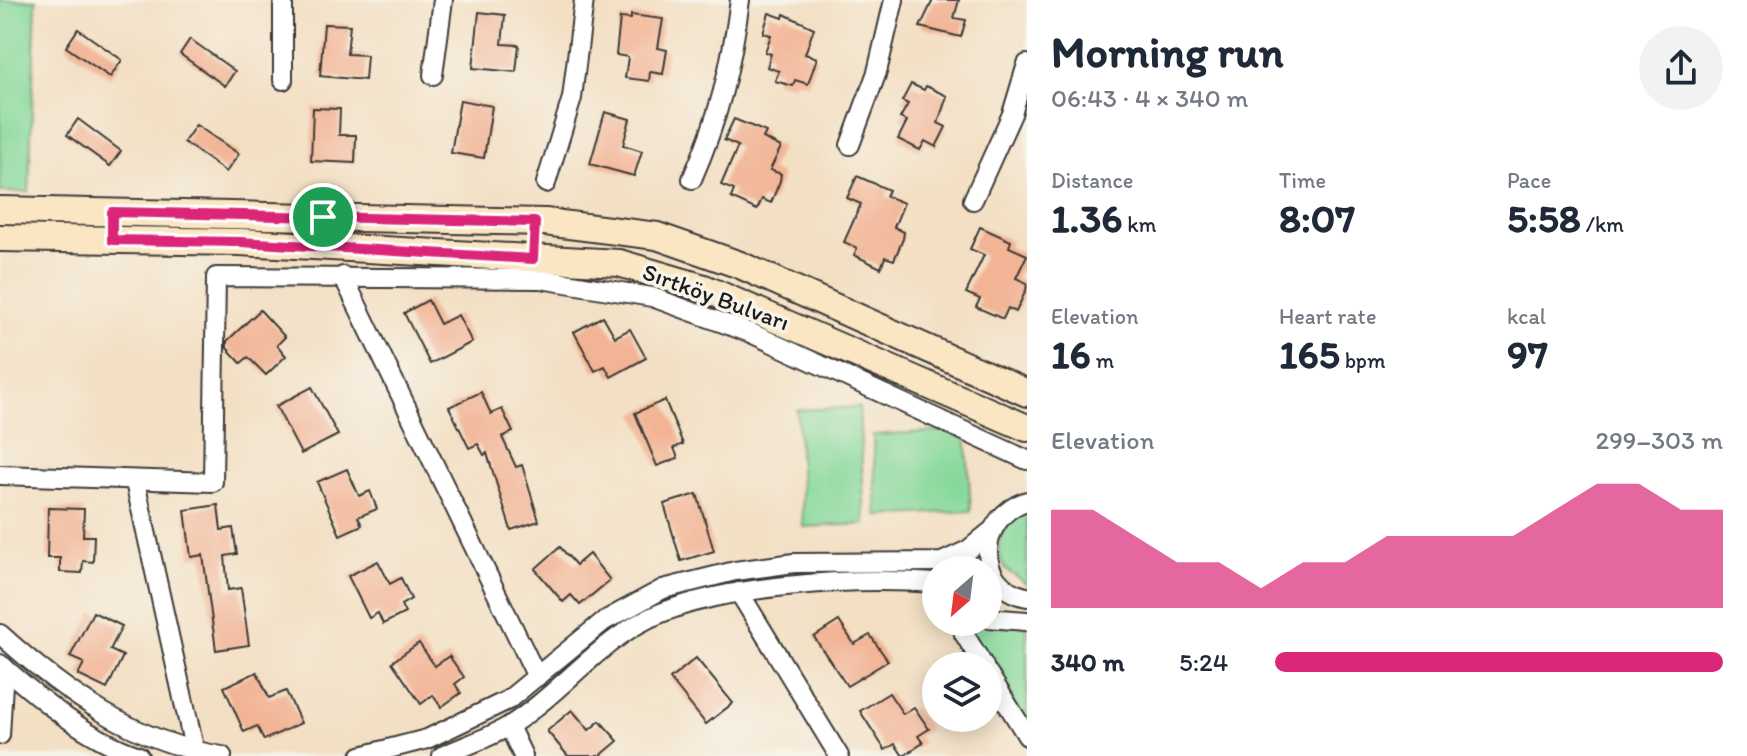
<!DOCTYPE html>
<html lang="en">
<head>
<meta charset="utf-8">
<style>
  body { margin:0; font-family:Itim,sans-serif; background:#f2f2f3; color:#1f2937; height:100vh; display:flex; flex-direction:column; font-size:30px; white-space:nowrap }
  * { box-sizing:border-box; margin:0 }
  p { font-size:26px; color:#747a83 }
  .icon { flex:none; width:44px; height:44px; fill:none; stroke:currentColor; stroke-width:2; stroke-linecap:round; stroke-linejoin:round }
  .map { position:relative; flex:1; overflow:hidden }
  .sheet { display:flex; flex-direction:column; background:#fff; width:720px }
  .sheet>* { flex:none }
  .needle { width:52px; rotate:208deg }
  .tools { position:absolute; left:922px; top:556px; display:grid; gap:16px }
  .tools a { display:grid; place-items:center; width:80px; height:80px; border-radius:50%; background:#fff; box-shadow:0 4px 20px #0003; font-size:40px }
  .pin { position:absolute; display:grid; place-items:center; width:68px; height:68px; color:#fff; margin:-34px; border:4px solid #fff; border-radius:50%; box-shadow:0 2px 8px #0007 }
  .round { display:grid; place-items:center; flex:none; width:84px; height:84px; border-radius:42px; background:#f2f2f3 }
  .overview { display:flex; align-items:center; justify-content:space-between; height:136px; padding:0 24px }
  h1 { font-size:44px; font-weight:700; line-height:60px }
  .figures { display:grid; grid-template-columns:repeat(3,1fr); gap:12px; height:136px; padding:8px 24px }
  .figures div { display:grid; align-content:center }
  .figures b { font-size:40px; font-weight:700 }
  .figures small { font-size:22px; font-weight:400 }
  .figures p { font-size:22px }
  .chart { height:224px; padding:16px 24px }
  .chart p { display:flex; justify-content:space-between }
  .chart svg { width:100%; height:144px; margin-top:8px; fill:#db2777; opacity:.7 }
  ul { padding:0 24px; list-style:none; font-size:26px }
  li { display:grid; grid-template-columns:128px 96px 1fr; align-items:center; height:60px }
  li i { height:20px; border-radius:10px; background:#db2777 }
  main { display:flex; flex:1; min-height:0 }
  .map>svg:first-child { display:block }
</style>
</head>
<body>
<main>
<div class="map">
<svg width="1027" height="756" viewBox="0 0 1027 756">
  <rect width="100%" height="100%" fill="#f7f3e8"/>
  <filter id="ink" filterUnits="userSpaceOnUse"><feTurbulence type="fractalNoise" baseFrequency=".0125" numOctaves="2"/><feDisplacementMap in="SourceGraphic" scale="16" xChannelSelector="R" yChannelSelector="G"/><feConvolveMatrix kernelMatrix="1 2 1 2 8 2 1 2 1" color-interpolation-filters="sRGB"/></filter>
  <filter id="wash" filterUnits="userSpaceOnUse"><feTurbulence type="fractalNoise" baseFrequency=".006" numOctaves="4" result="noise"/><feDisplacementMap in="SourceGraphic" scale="32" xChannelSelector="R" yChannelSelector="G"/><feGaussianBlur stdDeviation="1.8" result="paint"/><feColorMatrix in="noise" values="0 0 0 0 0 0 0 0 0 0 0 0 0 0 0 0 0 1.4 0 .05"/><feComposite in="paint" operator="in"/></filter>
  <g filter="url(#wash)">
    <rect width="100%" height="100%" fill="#f3dfc3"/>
    <!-- green -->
    <g fill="#84d89a" stroke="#507a5b" stroke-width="2">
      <path d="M0 0H36L29 192H0Z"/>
      <path d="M859 407 865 524 803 527 797 410Z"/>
      <path d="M966 430 971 511 877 516 873 435Z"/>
      <path d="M1027 512V584L1005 569C993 545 1000 521 1027 512Z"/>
      <path d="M974 622 1027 626V730L971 638Z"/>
    </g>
    <g id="blocks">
      <!-- building -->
      <g fill="#f2b494">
        <path d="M933 0H959L954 18 966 20 961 37 920 27Z"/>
        <path d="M479 12 505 15 502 44 519 45 516 72 473 68Z"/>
        <path d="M769 13 783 18 784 14 814 28 805 54 817 58 808 84 795 80 793 86 775 81 779 71 767 67 771 54 765 52 771 35 763 33Z"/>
        <path d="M631 15 663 19 658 48 667 50 663 74 650 72 649 81 625 78 628 57 616 55 620 18 631 19Z"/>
        <path d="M324 24 350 25 347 54 367 55 365 80 320 76Z"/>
        <path d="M78 29 122 60 110 77 66 47Z"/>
        <path d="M190 39 235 71 225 86 180 54Z"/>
        <path d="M911 84 924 90 926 86 947 96 938 123 946 127 936 147 925 141 920 150 898 139 907 121 900 118 908 104 902 101Z"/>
        <path d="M460 100 492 106 484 158 451 153Z"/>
        <path d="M313 108 340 109 339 135H356L355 163 311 161Z"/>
        <path d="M605 112 630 119 623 145 642 151 634 176 590 164Z"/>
        <path d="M78 119 121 151 110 166 67 135Z"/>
        <path d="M734 119 766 132 763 138 781 147 770 170 781 174 780 181 771 203 762 199 757 210 731 198 734 190 721 185 738 146 724 140Z"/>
        <path d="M196 125 239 154 226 172 184 142Z"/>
        <path d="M857 176 889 190 886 196 904 203 894 227 904 232 903 239 894 260 885 257 881 268 854 255 857 248 844 242 861 204 847 198Z"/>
        <path d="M980 227 1011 241 1009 247 1027 255 1016 278 1027 283 1026 290 1016 312 1008 308 1003 319 976 307 980 299 966 293 984 255 970 249Z"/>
        <path d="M428 300 440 324 458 315 472 342 430 364 404 313Z"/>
        <path d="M260 310 285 337 277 345 286 356 266 375 248 357 241 363 227 348V341Z"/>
        <path d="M603 316 615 337 630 329 646 358 611 377 605 366 595 371 574 332Z"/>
        <path d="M312 387 338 435 301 454 276 406Z"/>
        <path d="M481 392 491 414 502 409 513 432 502 437 516 467 522 465 539 521 511 530 487 453 484 455 478 444 469 448 449 407Z"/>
        <path d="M665 400 683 444 674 448 678 458 657 466 635 413Z"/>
        <path d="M347 469 359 496 370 491 377 509 358 517 362 525 340 535 317 482Z"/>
        <path d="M697 494 714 551 681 561 664 504Z"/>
        <path d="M218 505 221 530 233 528 237 554 225 556 228 590 241 588 249 645 216 650 203 555 191 557 185 510Z"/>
        <path d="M48 508 84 509 83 536H94L93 562 83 561 82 573 60 572V558H47Z"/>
        <path d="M560 547 576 565 589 554 610 580 580 605 571 595 563 602 535 569Z"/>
        <path d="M378 561 390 584 401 578 411 599 401 605 405 613 383 624 378 613 369 618 348 576Z"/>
        <path d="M93 612 122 626 110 650 123 656 107 689 78 675 84 663 70 657Z"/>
        <path d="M839 621 854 644 870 635 888 661 847 686 814 637Z"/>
        <path d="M419 643 435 666 449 656 464 677 455 684 461 693 441 707 433 695 421 704 392 662Z"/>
        <path d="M696 658 733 703 706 724 670 679Z"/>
        <path d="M257 672 269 698 286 691 301 723 264 740 257 726 244 732 224 687Z"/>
        <path d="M889 693 903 714 914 707 929 729 918 736 923 743 903 756 895 744 885 750 860 711Z"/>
        <path d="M572 710 589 730 600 721 618 741 600 756H568L547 731Z"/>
      </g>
    </g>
  </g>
  <g filter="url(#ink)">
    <use href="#blocks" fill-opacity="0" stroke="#3c3935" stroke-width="2"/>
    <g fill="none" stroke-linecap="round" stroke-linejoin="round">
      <defs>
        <g id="street">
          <path d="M283 0V80"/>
          <path d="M433 75 443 0"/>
          <path d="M850 145 877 72 894 0"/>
          <path d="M692 179C719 118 731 67 740 0"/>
          <path d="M546 183 572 98 584 0"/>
          <path d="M973 200 1012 114 1027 64"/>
          <path d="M343 276 537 677"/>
          <path d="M0 475 213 482 216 277 541 279 652 297 753 334 1027 460"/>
          <path d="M135 482 195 752"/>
          <path d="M1027 501C977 516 973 587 1027 597"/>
          <path d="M739 592 839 756"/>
          <path d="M988 618 1027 621"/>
          <path d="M968 622 964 634 984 666"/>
          <path d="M0 634C65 693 134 742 222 756"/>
          <path d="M0 664C41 700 86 738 139 756"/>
          <path d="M988 673 1027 736"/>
          <path d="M509 726 523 756"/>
          <path d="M0 735 4 667"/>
          <path d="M361 756 427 739 508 700 604 621 663 589 735 571 794 563 942 562 968 550 990 532"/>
          <path d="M442 756C464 746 489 738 509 726 555 697 590 652 638 624 708 584 856 577 936 583"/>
        </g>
        <g id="secondary">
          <path d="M0 210 545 222 657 236 740 265 1027 393"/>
          <path d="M0 238 240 242 619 263 704 288 1027 428"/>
        </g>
      </defs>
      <!-- street casing -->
      <use href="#street" stroke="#3c3935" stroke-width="22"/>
      <!-- secondary casing -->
      <use href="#secondary" stroke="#3c3935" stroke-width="30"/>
      <!-- street -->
      <use href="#street" stroke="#fff" stroke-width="18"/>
      <!-- secondary -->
      <use href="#secondary" stroke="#fbe6c4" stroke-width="26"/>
    </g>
  </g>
  <g fill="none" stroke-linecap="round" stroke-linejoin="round" filter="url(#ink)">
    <defs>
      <path id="route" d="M112 212 535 222 533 259 240 242 112 240Z"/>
    </defs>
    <!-- route casing -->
    <use href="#route" stroke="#fff" stroke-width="16"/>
    <!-- route -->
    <use href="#route" stroke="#db2777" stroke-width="10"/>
  </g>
  <g text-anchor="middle" stroke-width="7" stroke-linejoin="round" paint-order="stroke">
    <!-- street labels -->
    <g font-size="24" fill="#1c1c1c" stroke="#f7f3e8">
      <text transform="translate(716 297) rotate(20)" y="8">Sırtköy Bulvarı</text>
    </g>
  </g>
</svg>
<div class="tools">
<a><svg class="needle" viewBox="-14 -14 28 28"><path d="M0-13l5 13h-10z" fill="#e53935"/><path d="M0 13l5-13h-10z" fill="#747a83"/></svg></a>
<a><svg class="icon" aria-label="layers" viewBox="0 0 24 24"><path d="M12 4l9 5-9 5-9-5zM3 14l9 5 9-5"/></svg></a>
</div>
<div class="pin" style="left:323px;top:217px;background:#1e9e55"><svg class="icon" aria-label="arrive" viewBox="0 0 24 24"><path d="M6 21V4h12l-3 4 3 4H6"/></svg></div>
</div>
<section class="sheet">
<div class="overview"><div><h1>Morning run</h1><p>06:43 · 4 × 340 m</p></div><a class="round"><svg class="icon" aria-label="share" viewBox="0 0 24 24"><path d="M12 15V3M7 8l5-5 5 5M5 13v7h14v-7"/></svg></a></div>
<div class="figures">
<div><p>Distance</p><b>1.36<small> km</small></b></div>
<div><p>Time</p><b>8:07</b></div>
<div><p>Pace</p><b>5:58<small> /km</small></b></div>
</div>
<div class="figures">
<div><p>Elevation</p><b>16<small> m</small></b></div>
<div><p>Heart rate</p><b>165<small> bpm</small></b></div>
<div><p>kcal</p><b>97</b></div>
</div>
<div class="chart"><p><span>Elevation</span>299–303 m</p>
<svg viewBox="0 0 160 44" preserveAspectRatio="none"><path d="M0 44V14L10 14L20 22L30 30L40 30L50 38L60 30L70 30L80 22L90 22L100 22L110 22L120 14L130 6L140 6L150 14L160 14V44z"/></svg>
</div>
<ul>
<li><b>340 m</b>5:24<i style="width:100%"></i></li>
</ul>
</section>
</main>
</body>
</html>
